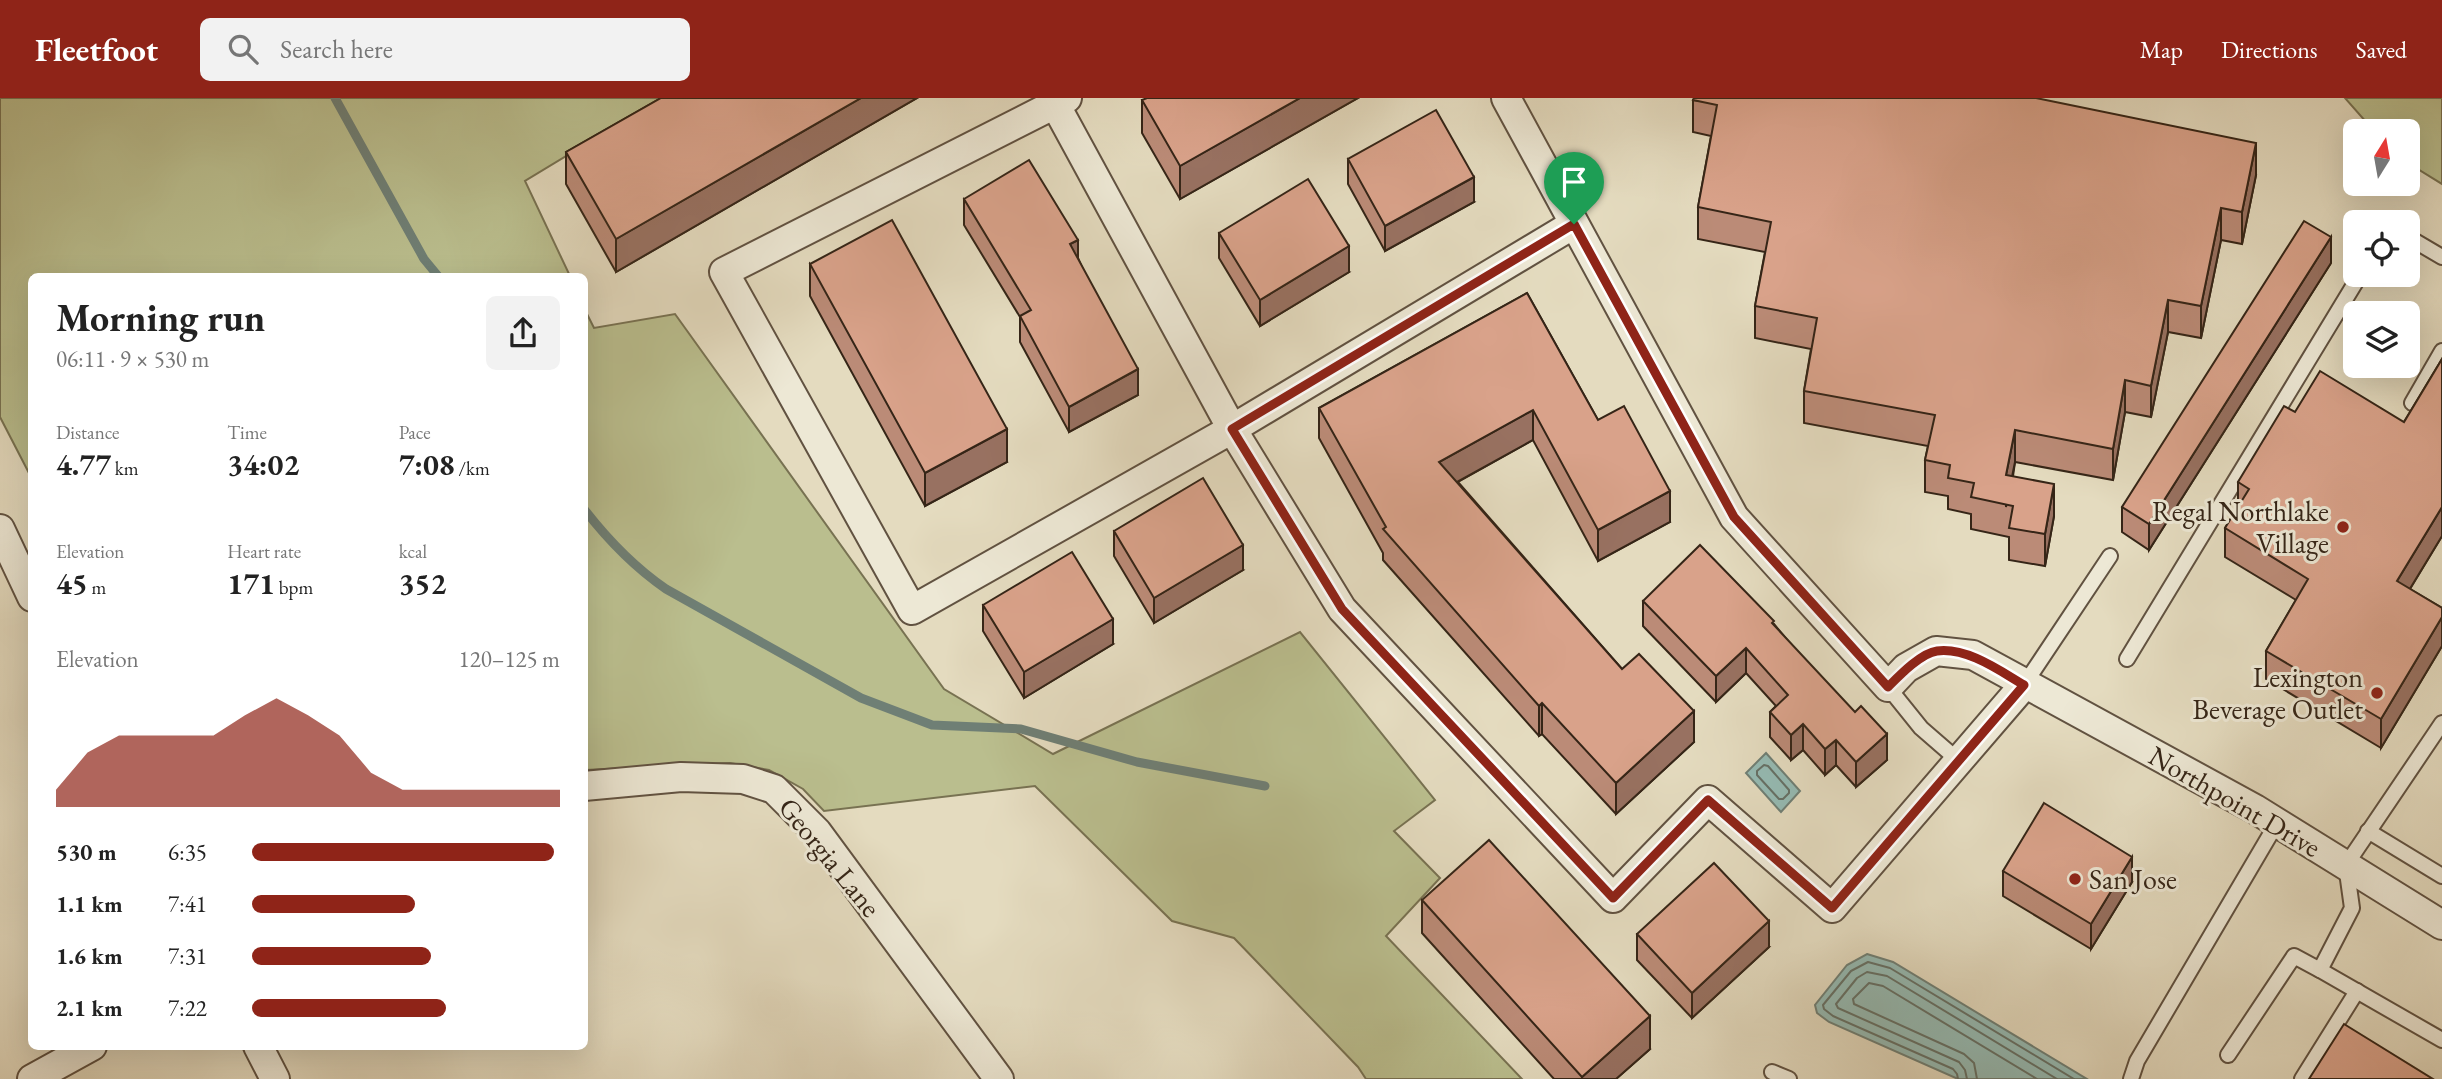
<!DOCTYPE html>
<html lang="en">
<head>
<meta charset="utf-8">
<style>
  body { margin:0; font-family:"EB Garamond",serif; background:#f2f2f2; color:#222; height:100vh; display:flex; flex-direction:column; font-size:26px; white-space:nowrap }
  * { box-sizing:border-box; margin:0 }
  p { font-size:23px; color:#767676 }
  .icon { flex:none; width:38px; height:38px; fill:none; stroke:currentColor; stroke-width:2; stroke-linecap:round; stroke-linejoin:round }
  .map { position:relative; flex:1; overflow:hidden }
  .panel { position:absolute; left:28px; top:175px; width:560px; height:777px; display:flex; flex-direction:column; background:#fff; border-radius:10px; box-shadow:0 7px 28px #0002 }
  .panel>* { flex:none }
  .needle { width:46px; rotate:11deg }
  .tools { position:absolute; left:2343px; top:21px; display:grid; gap:14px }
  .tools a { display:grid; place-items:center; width:77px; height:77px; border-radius:10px; background:#fff; box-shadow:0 7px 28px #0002; font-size:35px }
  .pin { position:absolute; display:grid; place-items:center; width:60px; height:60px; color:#fff; margin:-72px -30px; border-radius:50% 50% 50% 0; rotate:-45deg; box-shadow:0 0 7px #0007 }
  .pin .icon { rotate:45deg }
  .round { display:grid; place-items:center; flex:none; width:74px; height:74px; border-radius:10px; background:#f2f2f2 }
  .summary { display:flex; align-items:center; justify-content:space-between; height:119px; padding:0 28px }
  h1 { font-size:38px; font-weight:700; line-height:52px }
  .metrics { display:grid; grid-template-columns:repeat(3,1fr); gap:10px; height:119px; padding:7px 28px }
  .metrics div { display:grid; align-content:center }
  .metrics b { font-size:30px; font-weight:700 }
  .metrics small { font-size:19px; font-weight:400 }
  .metrics p { font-size:19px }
  .chart { height:196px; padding:14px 28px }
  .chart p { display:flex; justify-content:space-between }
  .chart svg { width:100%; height:126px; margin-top:7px; fill:#8f2418; opacity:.7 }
  ul { padding:0 28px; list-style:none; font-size:23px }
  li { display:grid; grid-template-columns:112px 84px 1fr; align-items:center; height:52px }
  li i { height:18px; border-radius:9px; background:#8f2418 }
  header { display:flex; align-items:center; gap:42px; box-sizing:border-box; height:98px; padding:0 35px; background:#8f2418; color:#fff }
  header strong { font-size:33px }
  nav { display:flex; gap:38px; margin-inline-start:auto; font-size:24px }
  .search { width:490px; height:63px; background:#f2f2f2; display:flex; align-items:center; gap:18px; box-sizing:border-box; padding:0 24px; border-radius:10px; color:#767676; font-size:26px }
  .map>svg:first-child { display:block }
</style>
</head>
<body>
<header>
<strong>Fleetfoot</strong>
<div class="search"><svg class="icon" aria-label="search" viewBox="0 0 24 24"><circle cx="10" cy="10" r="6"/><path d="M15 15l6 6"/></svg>Search here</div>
<nav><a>Map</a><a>Directions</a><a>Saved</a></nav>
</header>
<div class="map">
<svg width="2442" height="981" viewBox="0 0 2442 981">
  <rect width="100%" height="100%" fill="#e4dbbf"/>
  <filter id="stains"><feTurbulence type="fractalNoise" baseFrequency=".00286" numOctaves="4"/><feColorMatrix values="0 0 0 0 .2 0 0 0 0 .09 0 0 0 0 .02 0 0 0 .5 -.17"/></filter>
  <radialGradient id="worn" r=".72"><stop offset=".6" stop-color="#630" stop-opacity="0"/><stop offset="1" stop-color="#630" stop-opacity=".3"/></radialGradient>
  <!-- green -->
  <g fill="#babe8e" stroke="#787252" stroke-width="2">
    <path d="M0 0H662L525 83 570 178H32L31 379 0 319Z"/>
    <path d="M2345 0H2442V86L2408 65V33H2374Z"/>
    <path d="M584 210 594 230 675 216 944 591 1053 656 1300 534 1435 702 1394 733 1440 780 1386 838 1522 981H1366L1358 969 1234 840 1172 823 1035 688 824 713 803 691 769 672 730 665 585 672Z"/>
  </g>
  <!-- water -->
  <g fill="#95bbb4" stroke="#6f7f75" stroke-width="2">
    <path d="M1766 655 1800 693 1781 714 1746 675Z"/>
    <path d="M1867 856 1893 864 2087 981H1958L1829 924 1817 915 1815 907 1847 867Z"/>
  </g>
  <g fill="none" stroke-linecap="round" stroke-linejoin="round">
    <!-- shore -->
    <g stroke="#657066" stroke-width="2">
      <path d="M1764 667 1768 668 1789 692V695L1783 701H1779L1757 677V673Z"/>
      <path d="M1958 981 1957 976 1953 971 1833 918 1824 911 1823 907 1851 873 1868 864 1890 870 2074 981"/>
      <path d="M1967 981 1965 972 1959 964 1838 910 1836 906 1857 880 1867 874 1887 878 2057 981"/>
      <path d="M1977 981 1974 965 1964 956 1854 906 1853 901 1869 885 1883 888 2037 981"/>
    </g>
    <!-- stream -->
    <g stroke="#6f7f75" stroke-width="9">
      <path d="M335 0 424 161 438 178"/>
      <path d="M584 411C608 442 634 469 666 491L861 600 932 627 1021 631 1137 664 1265 688"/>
    </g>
    <defs>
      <g id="lane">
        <path d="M2408 139 2442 159"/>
        <path d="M2412 305 2442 253"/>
        <path d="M2127 561 2360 177"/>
        <path d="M2024 587 2110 458"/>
        <path d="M1888 589 1921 630 1959 663"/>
        <path d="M2442 625 2346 767 2352 810 2320 872 2442 942"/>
        <path d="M2368 733 2442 778"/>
        <path d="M2228 957 2294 858 2320 872"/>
        <path d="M1772 974 1789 981"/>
        <path d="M2131 981 2137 963 2277 725"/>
        <path d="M2302 981 2357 893"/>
      </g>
      <g id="street">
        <path d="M1067 0 724 174 912 512 1232 331 1342 511 1613 800 1708 702 1832 810 2024 587"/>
        <path d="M1506 0 1734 419 1888 589 1906 570 1936 553 1973 557 2255 711 2442 827"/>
        <path d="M1055 6 1232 331 1574 126"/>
        <path d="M0 431 32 499"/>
        <path d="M584 688 681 679 743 681 774 691 817 734 999 981"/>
        <path d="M258 948 275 981"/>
        <path d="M32 981 92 948"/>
      </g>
    </defs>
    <!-- lane casing -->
    <use href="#lane" stroke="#615241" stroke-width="18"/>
    <!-- street casing -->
    <use href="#street" stroke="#615241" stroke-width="32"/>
    <!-- lane -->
    <use href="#lane" stroke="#ede8d5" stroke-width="14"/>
    <!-- street -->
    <use href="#street" stroke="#ede8d5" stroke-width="28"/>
  </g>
  <!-- wall -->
  <g fill="#bb8b77" stroke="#352517" stroke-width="2">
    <path d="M661 0H917L616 174 566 86V54Z"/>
    <path d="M1358 0 1180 101 1142 35V2Z"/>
    <path d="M1693 2 2256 77 2242 146 2221 142 2201 240 2168 234 2151 319 2125 314 2113 382 2015 364 2013 378 2054 418 2045 468 2009 462V439L1971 431V416L1948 411V398L1925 394V362L1928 348 1804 325V293L1811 251 1755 240V208L1765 154 1698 141V109L1711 38 1693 34Z"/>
    <path d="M1348 61 1474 104 1385 153 1348 86Z"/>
    <path d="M964 101 1078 160 1138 297 1069 334 1020 244V219L964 127Z"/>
    <path d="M1219 135 1349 174 1260 228 1219 160Z"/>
    <path d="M2331 165 2149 452 2122 434V409Z"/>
    <path d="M810 166 1007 364 925 408 810 198Z"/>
    <path d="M1527 195 1598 322 1670 424 1598 463 1533 342 1458 384 1622 571 1694 644 1616 716 1542 636 1539 638 1383 462V455L1319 340V310Z"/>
    <path d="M2442 261V438L2410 491 2442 510V548L2381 650 2266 581V553L2296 502 2225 459V430L2238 409V384L2295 314 2404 324Z"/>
    <path d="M1114 433 1243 472 1154 525 1114 458Z"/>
    <path d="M1643 503 1774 526 1887 662 1856 689 1836 667 1825 677 1803 652 1791 662 1770 639V614L1776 608 1746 575 1716 604 1643 528Z"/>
    <path d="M983 507 1113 546 1024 600 983 533Z"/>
    <path d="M2003 773 2132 784 2091 851 2003 798Z"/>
    <path d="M1422 802 1650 951 1616 981H1554L1422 835Z"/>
    <path d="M1637 836 1769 849 1692 920 1637 862Z"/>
  </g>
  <!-- shaded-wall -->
  <g fill="#987161" stroke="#352517" stroke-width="2">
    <path d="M861 0H917L616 174V141Z"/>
    <path d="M1300 0H1358L1180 101V68Z"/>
    <path d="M2256 45V77L2242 146V114Z"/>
    <path d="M1474 79V104L1385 153V128Z"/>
    <path d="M2221 110V142L2201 240V208Z"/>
    <path d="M2331 139V165L2149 452V426Z"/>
    <path d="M1078 142V167L1070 146Z"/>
    <path d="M1349 148V174L1260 228V202Z"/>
    <path d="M2168 202V234L2151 319V288Z"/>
    <path d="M1138 271V297L1069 334V309Z"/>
    <path d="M2125 282V314L2113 382V351Z"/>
    <path d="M1533 312V342L1439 394V364Z"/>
    <path d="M1007 331V364L925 408V375Z"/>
    <path d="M2015 332V364L2006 409V377Z"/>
    <path d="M2054 386V418L2045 468V436Z"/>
    <path d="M1670 393V424L1598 463V432Z"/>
    <path d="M2442 409V438L2397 512V483Z"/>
    <path d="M1243 447V472L1154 525V500Z"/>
    <path d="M2442 519V548L2381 650V621Z"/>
    <path d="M1113 521V546L1024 600V574Z"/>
    <path d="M1746 550V575L1716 604V578Z"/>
    <path d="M1542 605V636L1539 638V608Z"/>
    <path d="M1694 613V644L1616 716V685Z"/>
    <path d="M1803 626V652L1791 662V637Z"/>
    <path d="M1887 636V662L1856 689V664Z"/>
    <path d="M1836 642V667L1825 677V651Z"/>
    <path d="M2132 759V784L2091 851V826Z"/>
    <path d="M1769 823V849L1692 920V895Z"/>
    <path d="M1650 918V951L1616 981H1582V979Z"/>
  </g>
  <!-- building -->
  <g fill="#d9a28a" stroke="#352517" stroke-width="2">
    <path d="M661 0H861L616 141 566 54Z"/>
    <path d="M1147 0H1300L1180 68 1142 2Z"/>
    <path d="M1694 0H2036L2256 45 2242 114 2221 110 2201 208 2168 202 2151 288 2125 282 2113 351 2015 332 2006 377 2054 386 2045 436 2009 430 2013 408 1971 399 1974 385 1948 380 1950 367 1925 362 1935 317 1804 293 1817 220 1755 208 1771 124 1698 109 1717 7 1693 2Z"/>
    <path d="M1436 12 1474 79 1385 128 1348 61Z"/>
    <path d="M1029 62 1078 142 1070 146 1138 271 1069 309 1020 218 1031 212 964 101Z"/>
    <path d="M1308 81 1349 148 1260 202 1219 135Z"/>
    <path d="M892 122 1007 331 925 375 810 166Z"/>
    <path d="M2304 123 2331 139 2149 426 2122 409Z"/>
    <path d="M1527 195 1598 322 1624 308 1670 393 1598 432 1533 312 1439 364 1622 571 1639 556 1694 613 1616 685 1542 605 1539 608 1383 431 1386 429 1319 310Z"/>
    <path d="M2442 261V409L2397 483 2442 510V519L2381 621 2266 553 2308 481 2225 430 2249 391 2238 384 2284 308 2295 314 2320 273 2404 324Z"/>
    <path d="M1203 380 1243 447 1154 500 1114 433Z"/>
    <path d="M1700 447 1774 523 1772 525 1855 614 1861 608 1887 636 1856 664 1836 642 1825 651 1803 626 1791 637 1770 614 1788 597 1746 550 1716 578 1643 503Z"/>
    <path d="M1072 454 1113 521 1024 574 983 507Z"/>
    <path d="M2044 705 2132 759 2091 826 2003 773Z"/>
    <path d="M1489 742 1650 918 1582 979 1422 802Z"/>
    <path d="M1714 765 1769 823 1692 895 1637 836Z"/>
    <path d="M2344 926 2433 981H2309Z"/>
  </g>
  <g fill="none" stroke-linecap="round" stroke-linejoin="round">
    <defs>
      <path id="route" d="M1574 126 1734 419 1888 589C1899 578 1921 555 1937 553 1967 549 2000 573 2024 587L1832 810 1708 702 1613 800 1342 511 1232 331Z"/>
    </defs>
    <!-- route casing -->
    <use href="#route" stroke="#fff" stroke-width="14"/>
    <!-- route -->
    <use href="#route" stroke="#8f2418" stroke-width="9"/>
  </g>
  <!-- markers -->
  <g fill="#8f2418" stroke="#ede8d5" stroke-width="2.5">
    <circle cx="2343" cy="429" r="7"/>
    <circle cx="2377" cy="595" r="7"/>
    <circle cx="2075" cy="781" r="7"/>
  </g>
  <g text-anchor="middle" stroke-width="6" stroke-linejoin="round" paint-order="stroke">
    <!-- poi labels -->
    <g font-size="28" fill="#352517" stroke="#ede8d5" text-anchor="end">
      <text x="2329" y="423">Regal Northlake<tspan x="2329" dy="32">Village</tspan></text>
      <text x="2363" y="589">Lexington<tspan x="2363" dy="32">Beverage Outlet</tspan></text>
      <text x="2089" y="791" text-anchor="start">San Jose</text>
    </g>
    <!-- street labels -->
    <g font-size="28" fill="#352517" stroke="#ede8d5">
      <text transform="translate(2235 703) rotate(30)" y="10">Northpoint Drive</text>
      <text transform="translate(830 759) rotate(51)" y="10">Georgia Lane</text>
    </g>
  </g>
  <rect width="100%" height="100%" filter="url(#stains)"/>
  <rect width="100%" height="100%" fill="url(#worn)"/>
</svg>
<div class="tools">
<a><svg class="needle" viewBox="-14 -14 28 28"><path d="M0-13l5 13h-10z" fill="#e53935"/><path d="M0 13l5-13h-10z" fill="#767676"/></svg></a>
<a><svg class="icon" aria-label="locate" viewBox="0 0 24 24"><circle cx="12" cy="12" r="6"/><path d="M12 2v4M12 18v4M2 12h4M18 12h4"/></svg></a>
<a><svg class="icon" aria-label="layers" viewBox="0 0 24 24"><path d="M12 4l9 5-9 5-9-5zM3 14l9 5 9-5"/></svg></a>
</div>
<div class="pin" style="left:1574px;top:126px;background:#1e9e55"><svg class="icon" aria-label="arrive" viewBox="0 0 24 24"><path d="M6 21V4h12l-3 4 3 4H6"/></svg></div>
<section class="panel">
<div class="summary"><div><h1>Morning run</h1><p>06:11 · 9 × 530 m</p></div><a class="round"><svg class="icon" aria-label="share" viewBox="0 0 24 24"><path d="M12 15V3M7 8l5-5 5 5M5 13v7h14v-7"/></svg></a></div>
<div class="metrics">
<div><p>Distance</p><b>4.77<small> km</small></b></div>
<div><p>Time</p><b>34:02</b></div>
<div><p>Pace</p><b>7:08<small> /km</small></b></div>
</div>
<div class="metrics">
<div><p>Elevation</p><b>45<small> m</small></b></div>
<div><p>Heart rate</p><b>171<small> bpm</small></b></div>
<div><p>kcal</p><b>352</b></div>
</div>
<div class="chart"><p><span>Elevation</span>120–125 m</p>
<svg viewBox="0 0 160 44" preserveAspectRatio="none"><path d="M0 44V38L10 25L20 19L30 19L40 19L50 19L60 12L70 6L80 12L90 19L100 32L110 38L120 38L130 38L140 38L150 38L160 38V44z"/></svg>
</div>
<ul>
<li><b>530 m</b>6:35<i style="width:98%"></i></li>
<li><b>1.1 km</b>7:41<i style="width:53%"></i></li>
<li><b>1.6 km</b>7:31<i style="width:58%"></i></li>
<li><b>2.1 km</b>7:22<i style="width:63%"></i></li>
</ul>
</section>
</div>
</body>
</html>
